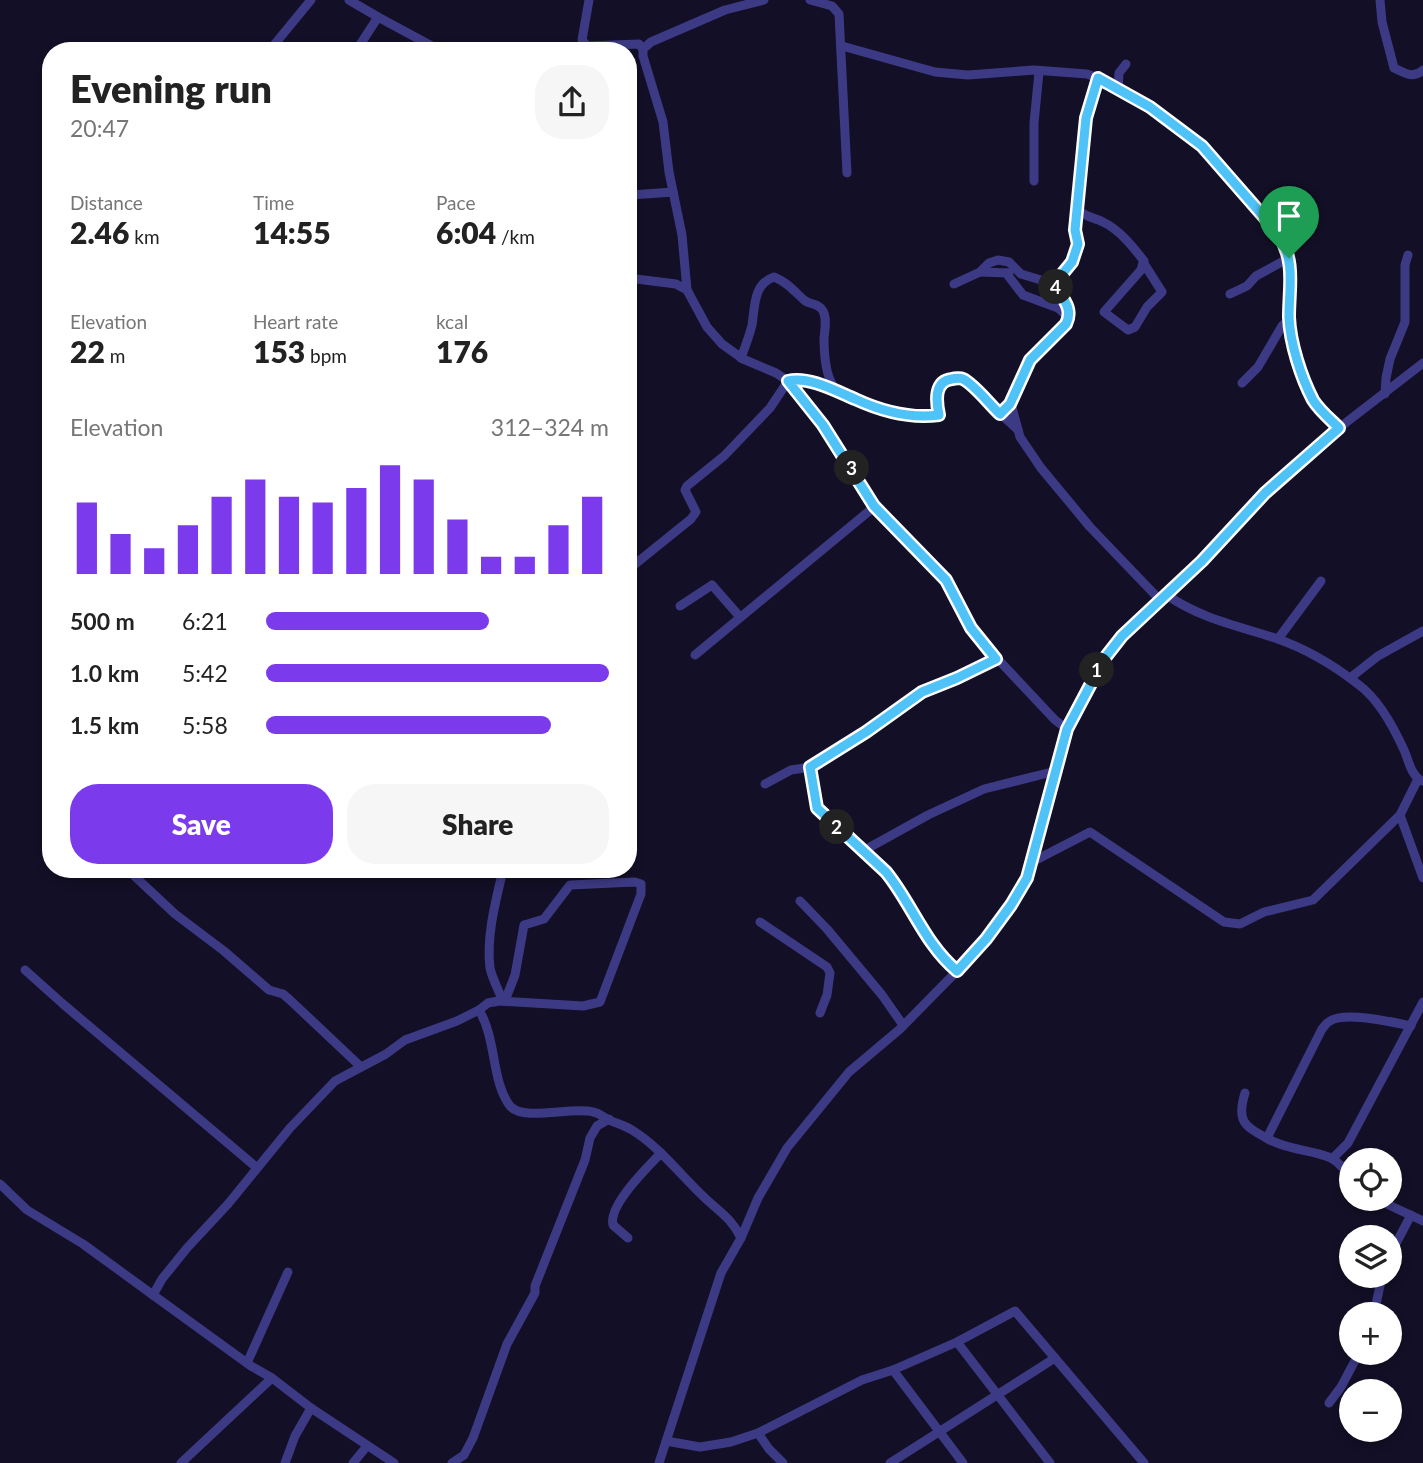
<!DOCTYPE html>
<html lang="en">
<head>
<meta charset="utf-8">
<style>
  body { margin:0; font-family:Lato,sans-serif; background:#f6f6f6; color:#222; height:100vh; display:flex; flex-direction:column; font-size:26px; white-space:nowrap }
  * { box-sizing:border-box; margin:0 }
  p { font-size:23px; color:#767676 }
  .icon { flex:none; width:38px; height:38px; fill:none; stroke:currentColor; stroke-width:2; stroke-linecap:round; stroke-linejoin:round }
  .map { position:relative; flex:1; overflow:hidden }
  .details { position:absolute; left:42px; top:42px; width:595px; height:836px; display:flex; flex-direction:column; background:#fff; border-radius:28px; box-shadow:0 4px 10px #0003 }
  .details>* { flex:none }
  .tools { position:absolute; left:1339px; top:1148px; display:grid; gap:14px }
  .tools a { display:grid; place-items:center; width:63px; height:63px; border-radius:50%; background:#fff; box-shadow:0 4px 10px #0003; font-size:35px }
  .pin { position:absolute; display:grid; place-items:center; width:60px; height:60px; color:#fff; margin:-72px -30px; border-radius:50% 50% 50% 0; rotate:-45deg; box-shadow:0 0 7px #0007 }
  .pin .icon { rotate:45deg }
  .km { position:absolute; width:35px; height:35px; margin:-18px; border-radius:50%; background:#222; color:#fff; font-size:19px; line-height:35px; text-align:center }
  .round { display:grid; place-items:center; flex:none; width:74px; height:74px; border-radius:28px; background:#f6f6f6 }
  .summary { display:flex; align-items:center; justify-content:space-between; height:119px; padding:0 28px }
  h1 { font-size:38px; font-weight:800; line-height:52px }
  .figures { display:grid; grid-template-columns:repeat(3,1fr); gap:10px; height:119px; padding:7px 28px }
  .figures div { display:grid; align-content:center }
  .figures b { font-size:30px; font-weight:800 }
  .figures small { font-size:19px; font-weight:400 }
  .figures p { font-size:19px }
  .chart { height:196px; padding:14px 28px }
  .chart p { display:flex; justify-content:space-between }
  .chart svg { width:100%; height:126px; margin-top:7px; stroke:#7c3aed; stroke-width:6 }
  .cta { display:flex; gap:14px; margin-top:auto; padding:14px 28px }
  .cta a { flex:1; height:80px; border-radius:28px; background:#7c3aed; color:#fff; font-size:28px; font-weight:800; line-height:80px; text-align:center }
  .cta a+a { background:#f6f6f6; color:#222 }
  ul { padding:0 28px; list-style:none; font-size:23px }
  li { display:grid; grid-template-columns:112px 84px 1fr; align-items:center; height:52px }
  li i { height:18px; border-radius:9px; background:#7c3aed }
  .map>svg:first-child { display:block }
</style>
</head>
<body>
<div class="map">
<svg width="1423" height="1463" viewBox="0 0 1423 1463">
  <rect width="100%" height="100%" fill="#130f26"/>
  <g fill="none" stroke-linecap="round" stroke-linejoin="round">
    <!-- street -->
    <g stroke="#3d3a85" stroke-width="9">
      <path d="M349 0 378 17"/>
      <path d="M589 0 582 40 587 46 639 44 643 49"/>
      <path d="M810 0 832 6 839 14 847 173"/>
      <path d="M1380 0 1382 22 1394 68C1404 73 1413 79 1423 70"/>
      <path d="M842 46 935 72 968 75 1034 70 1087 74 1098 78 1150 107 1202 146 1278 233C1296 262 1289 286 1289 317 1290 343 1301 377 1313 400 1319 410 1331 420 1339 428"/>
      <path d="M269 51 311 0"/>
      <path d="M356 51 378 17 441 51"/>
      <path d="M1098 78 1086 118 1075 230 1078 244 1072 262 1054 284C1062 298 1074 308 1066 324L1030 360 1011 404 1020 437 1041 468 1090 527 1160 600"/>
      <path d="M1118 90 1119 73 1126 64"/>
      <path d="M1034 181V123L1039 72"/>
      <path d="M628 188 631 195 673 192"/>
      <path d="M1079 210C1086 218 1094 217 1103 222 1120 230 1133 247 1144 261L1143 262 1141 270 1104 312 1128 330 1135 327 1147 307 1162 292 1143 262"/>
      <path d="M631 238V195"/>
      <path d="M980 272 1009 273"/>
      <path d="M1006 273 1023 295 1058 308 1069 318"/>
      <path d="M628 278 676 284 687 290 707 327 722 344 743 359 776 373 788 381 823 425 874 507 946 580 977 637 1055 720 1067 729"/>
      <path d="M954 284 980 272 989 263 998 260 1009 262 1021 274 1054 284"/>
      <path d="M687 290 682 235 669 172 663 122 643 56V49L651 42 725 10 764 0"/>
      <path d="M1230 294 1247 286 1256 276 1289 258"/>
      <path d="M741 358C745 347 749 337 752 325 755 307 753 284 774 277 787 282 794 291 804 300 810 305 819 303 823 311 827 319 825 329 824 338 824 354 825 379 837 391 868 407 904 420 939 415 934 392 936 377 963 379L1018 430"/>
      <path d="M1242 383 1258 367 1282 326 1289 320"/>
      <path d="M1385 394 1386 378 1390 359 1405 322V265L1408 255"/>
      <path d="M629 569 691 519 696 512 685 490 687 486 724 456 770 408 788 381 802 380 835 390"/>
      <path d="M1167 595C1199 618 1238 626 1275 638 1304 648 1335 666 1359 685 1378 699 1394 728 1404 750 1409 761 1411 776 1422 781"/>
      <path d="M680 606 712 585 740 617"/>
      <path d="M1278 639 1321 581"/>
      <path d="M695 655 874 507"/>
      <path d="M1350 678 1378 656 1423 631"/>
      <path d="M810 767 817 808 886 872C912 904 924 943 957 971"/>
      <path d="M765 784 791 770 811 767 922 692 957 678 996 659"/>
      <path d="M1400 815 1423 878"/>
      <path d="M863 851 928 815 984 789 1056 771"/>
      <path d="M1032 862 1090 832 1224 922 1240 924 1264 912 1313 900 1400 815 1418 779"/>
      <path d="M128 870 175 914 224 951 269 990 283 994 290 1000 361 1067"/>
      <path d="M800 901 827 929 882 995 903 1025"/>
      <path d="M760 922 827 967 830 973 827 995 820 1013"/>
      <path d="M25 970 63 1004 256 1167"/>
      <path d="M502 999C498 989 492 978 490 968 486 936 496 900 503 870"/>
      <path d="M479 1010 488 1003 498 1001 583 1006 600 1002 641 894V884L635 882 570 885 544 919 524 925 515 975 506 998 495 1002"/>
      <path d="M1245 1093C1236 1122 1245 1126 1268 1139 1290 1151 1310 1149 1331 1158 1338 1161 1345 1171 1351 1176"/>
      <path d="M1267 1138 1322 1029C1324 1027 1326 1023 1330 1021 1345 1011 1393 1022 1411 1026"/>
      <path d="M1333 1158 1348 1143 1423 1002"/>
      <path d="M0 1184 27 1210 83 1244 153 1295"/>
      <path d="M1376 1199 1423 1221"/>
      <path d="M628 1238 613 1225C608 1205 648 1167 661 1153"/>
      <path d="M1390 1255 1411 1215"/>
      <path d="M1374 1314 1382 1276"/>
      <path d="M957 1342 1050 1463"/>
      <path d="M247 1363 288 1272"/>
      <path d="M893 1370 963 1463"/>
      <path d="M1329 1403 1341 1387 1359 1353"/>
      <path d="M758 1433 769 1449 783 1463"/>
      <path d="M666 1441 700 1447 731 1442 758 1433 862 1380 893 1370 957 1342 1015 1311 1144 1463"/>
      <path d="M181 1463 272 1378"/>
      <path d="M285 1463 295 1436 311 1408"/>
      <path d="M353 1463 367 1446"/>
      <path d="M394 1463 311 1408 272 1378 251 1366 153 1295 162 1279 187 1248 228 1204 290 1128 335 1081 386 1054 405 1040 457 1021 479 1010C497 1040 491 1081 510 1106 524 1122 572 1106 593 1112 599 1113 602 1116 607 1119 615 1123 624 1125 632 1130 661 1148 681 1176 706 1199 721 1213 732 1219 741 1238"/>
      <path d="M452 1463 464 1455 473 1438 507 1344 535 1293V1286L585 1160 590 1138 597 1126 609 1119"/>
      <path d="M659 1463 721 1273 741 1238 758 1198 787 1148 849 1072 900 1029 959 969 986 939 1020 891 1032 862 1067 729 1104 659 1122 636 1202 561 1265 493 1339 428 1423 363"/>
      <path d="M890 1463 1055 1358"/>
    </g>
  </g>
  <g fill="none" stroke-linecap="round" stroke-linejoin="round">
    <defs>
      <path id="route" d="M1098 78 1150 107 1202 146 1278 233C1296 262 1289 286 1289 317 1290 343 1301 377 1313 400 1319 410 1331 420 1339 428L1265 493 1202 561 1122 636 1104 659 1067 729 1027 878 1011 905 986 939 957 971C924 943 912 904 886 872L817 808 810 767 866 732 922 692 957 678 996 659 971 628 946 580 874 506 823 425 788 381C809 376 836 391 855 399 881 411 910 419 939 415 936 401 934 381 952 379 955 378 961 378 963 379 975 385 990 405 1000 414L1010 404 1030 360 1066 324C1074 308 1062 298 1054 284L1072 262 1078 244 1075 230 1086 118Z"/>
    </defs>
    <!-- route casing -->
    <use href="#route" stroke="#fff" stroke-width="14"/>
    <!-- route -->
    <use href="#route" stroke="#4fc3f7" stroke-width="9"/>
  </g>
</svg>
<div class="tools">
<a><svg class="icon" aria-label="locate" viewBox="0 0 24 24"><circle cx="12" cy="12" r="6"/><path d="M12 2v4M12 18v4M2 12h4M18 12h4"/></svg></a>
<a><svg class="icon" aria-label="layers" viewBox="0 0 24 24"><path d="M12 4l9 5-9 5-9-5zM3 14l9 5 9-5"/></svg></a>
<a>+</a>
<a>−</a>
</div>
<div class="pin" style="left:1289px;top:258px;background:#1e9e55"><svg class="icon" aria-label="arrive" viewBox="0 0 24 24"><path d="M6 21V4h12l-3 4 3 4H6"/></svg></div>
<b class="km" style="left:1097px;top:670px">1</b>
<b class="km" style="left:837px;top:827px">2</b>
<b class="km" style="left:852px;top:468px">3</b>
<b class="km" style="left:1056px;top:287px">4</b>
<section class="details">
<div class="summary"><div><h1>Evening run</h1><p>20:47</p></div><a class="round"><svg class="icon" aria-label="share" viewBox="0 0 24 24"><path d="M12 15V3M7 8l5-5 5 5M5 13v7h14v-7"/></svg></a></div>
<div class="figures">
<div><p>Distance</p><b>2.46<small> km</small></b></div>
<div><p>Time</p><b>14:55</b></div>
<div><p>Pace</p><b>6:04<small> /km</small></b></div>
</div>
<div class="figures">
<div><p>Elevation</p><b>22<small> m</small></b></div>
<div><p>Heart rate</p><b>153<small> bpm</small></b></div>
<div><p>kcal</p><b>176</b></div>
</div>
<div class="chart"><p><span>Elevation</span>312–324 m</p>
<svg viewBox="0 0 160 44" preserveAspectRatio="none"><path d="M5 44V19M15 44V30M25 44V35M35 44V27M45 44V17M55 44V11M65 44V17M75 44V19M85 44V14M95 44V6M105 44V11M115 44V25M125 44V38M135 44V38M145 44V27M155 44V17"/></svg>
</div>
<ul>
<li><b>500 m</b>6:21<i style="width:65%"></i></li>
<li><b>1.0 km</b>5:42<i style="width:100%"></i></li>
<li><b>1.5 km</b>5:58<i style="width:83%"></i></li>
</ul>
<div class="cta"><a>Save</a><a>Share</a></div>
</section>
</div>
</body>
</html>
